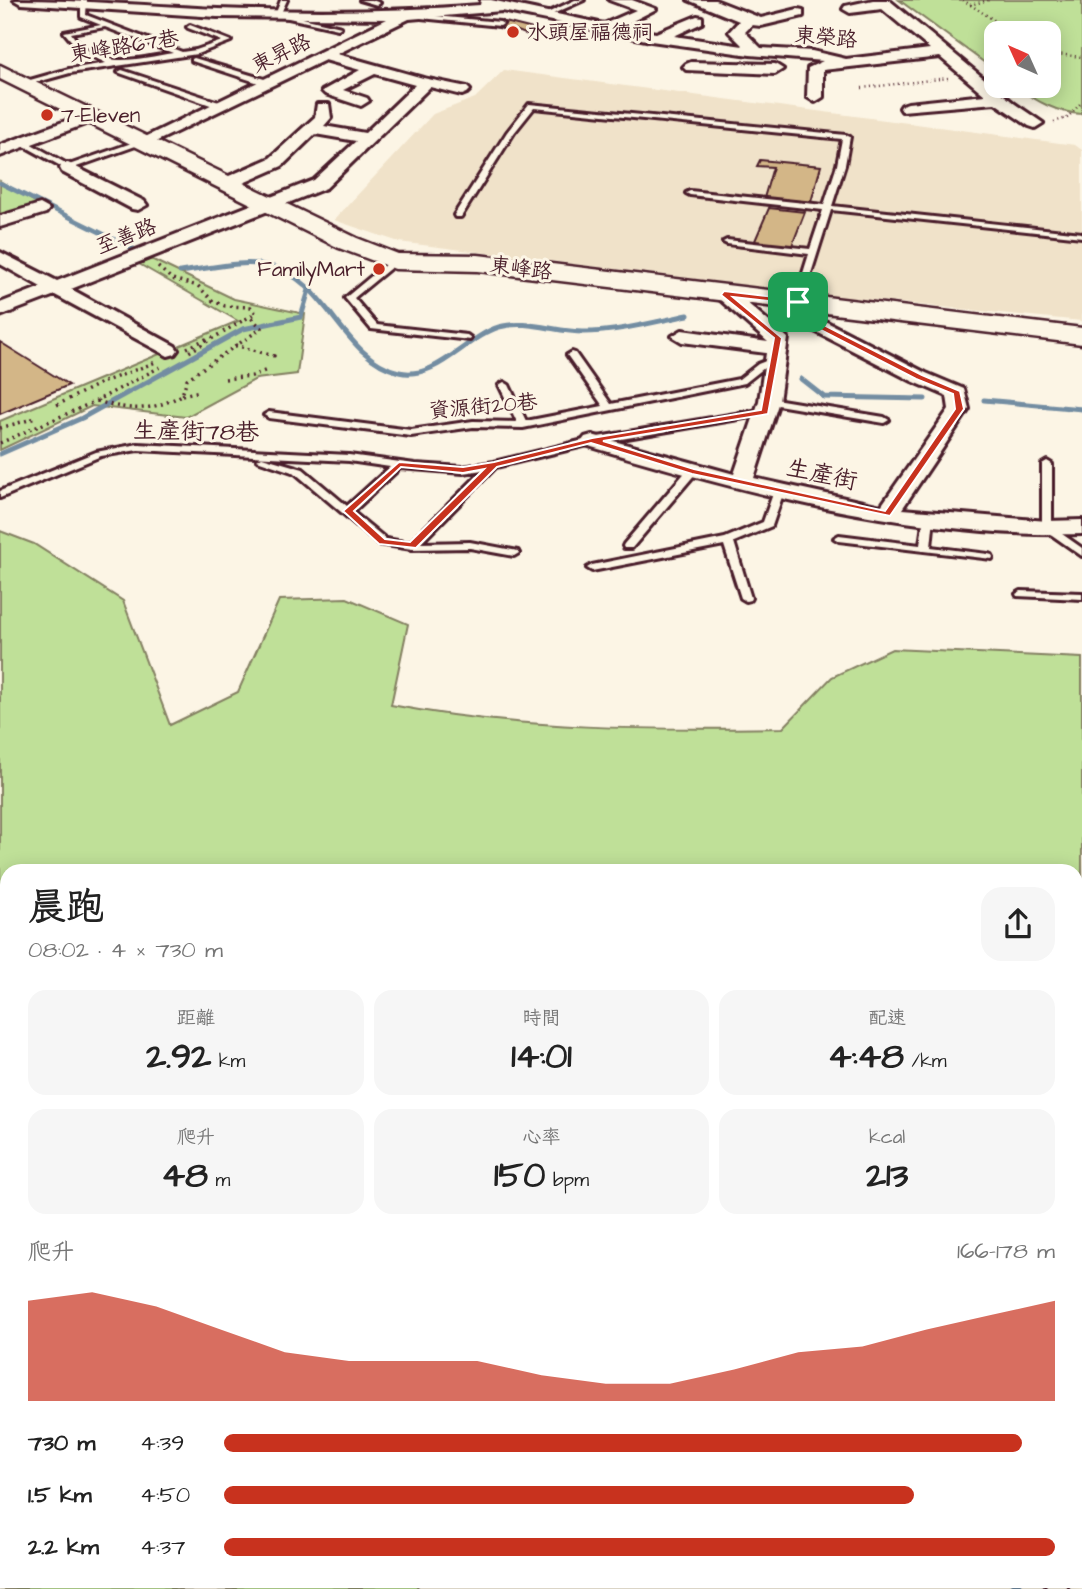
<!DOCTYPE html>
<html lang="zh-TW">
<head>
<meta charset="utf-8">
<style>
  body { margin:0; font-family:"Architects Daughter","LXGW WenKai TC",sans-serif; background:#f6f6f6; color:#222; height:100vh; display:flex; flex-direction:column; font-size:26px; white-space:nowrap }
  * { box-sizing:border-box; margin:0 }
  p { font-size:23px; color:#767676 }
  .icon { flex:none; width:38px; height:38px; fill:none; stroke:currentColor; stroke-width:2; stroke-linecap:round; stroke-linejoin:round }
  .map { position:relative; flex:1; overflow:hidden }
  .drawer { position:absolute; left:0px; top:864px; width:1083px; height:724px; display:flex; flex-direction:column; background:#fff; border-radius:21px 21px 0 0; box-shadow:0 4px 18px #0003 }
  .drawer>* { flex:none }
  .needle { width:46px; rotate:315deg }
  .tools { position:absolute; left:984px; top:21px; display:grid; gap:14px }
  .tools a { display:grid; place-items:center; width:77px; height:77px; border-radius:14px; background:#fff; box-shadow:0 4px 18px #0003; font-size:35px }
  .pin { position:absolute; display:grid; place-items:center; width:60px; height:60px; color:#fff; margin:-30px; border-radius:14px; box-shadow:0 4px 10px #0006 }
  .round { display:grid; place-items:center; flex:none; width:74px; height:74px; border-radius:21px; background:#f6f6f6 }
  .summary { display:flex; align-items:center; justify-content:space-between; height:119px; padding:0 28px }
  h1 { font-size:38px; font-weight:800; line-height:52px }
  .stats { display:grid; grid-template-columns:repeat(3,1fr); gap:10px; height:119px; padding:7px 28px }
  .stats div { display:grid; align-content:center; border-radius:18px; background:#f6f6f6; text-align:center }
  .stats b { font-size:35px; font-weight:800 }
  .stats small { font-size:19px; font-weight:400 }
  .stats p { font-size:19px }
  .chart { height:196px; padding:14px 28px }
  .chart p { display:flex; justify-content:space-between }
  .chart svg { width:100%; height:126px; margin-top:7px; fill:#c8321e; opacity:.7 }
  ul { padding:0 28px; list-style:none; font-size:23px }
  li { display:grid; grid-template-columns:112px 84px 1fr; align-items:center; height:52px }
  li i { height:18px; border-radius:9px; background:#c8321e }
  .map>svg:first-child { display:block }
</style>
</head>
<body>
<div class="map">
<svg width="1082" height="1589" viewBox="0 0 1082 1589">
  <rect width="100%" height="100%" fill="#fcf5e5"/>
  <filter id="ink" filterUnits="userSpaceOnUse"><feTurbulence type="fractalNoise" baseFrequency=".0143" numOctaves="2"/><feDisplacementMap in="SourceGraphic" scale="14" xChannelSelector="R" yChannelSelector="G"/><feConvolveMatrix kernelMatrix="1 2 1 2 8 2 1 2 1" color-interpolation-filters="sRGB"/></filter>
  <g filter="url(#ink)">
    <!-- built -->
    <path fill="#f0e2c9" d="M504 70 1075 145 1082 150V321L830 296 399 242 334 220 433 114 475 98Z"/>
    <!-- green -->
    <g fill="#bfe098" stroke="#848062" stroke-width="2">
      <path d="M899 0H1082V114C1057 113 1036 101 1015 86H1048V33H996V71Z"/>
      <path d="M0 181 40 205 0 219Z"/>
      <path d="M151 259 234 299 305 314 297 374 256 379 186 417 92 406 0 450V421L238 321 139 264Z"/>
      <path d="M0 531 34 544 123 601 170 725 238 692 279 600 347 598 408 624 391 705C520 730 652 730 783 728L832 677 892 649 1082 658V1242H1076V872H7V1169L0 1159Z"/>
      <path d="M7 1454V1582H418L417 1589H0V1455Z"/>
    </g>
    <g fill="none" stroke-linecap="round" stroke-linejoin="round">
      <!-- stream-far2 -->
      <path stroke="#738da2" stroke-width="4.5" d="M0 183 134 249"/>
      <!-- stream-far1 -->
      <g stroke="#738da2" stroke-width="5">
        <path d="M180 272C209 269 241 259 270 266 327 279 342 358 399 372 436 381 466 337 499 327 525 319 556 332 583 332 618 332 654 322 688 315"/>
        <path d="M801 379 824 397 925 399"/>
        <path d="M984 400 1082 409"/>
        <path d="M0 454 82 418 243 329 301 317 309 290"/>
      </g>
      <!-- stream -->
      <g stroke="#738da2" stroke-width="9">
        <path d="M1076 1329 1082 1317"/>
        <path d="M1014 1589 1017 1582"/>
      </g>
    </g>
    <!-- building -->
    <g fill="#d3b687" stroke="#4a1f2b" stroke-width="2">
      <path d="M505 22 541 31 530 36 513 29 509 31 495 27Z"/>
      <path d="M760 160 821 166 811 202 764 198 773 167 757 166Z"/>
      <path d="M769 208 805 212 791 248 754 243Z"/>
      <path d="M0 342 69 385 0 414Z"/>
    </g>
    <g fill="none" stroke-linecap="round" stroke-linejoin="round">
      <defs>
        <g id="lane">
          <path d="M81 0H87L86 15 182 52 196 50 222 41 188 28 187 27 190 25 231 41 197 54 70 73 23 86V82L69 69 106 63 79 50 64 32 101 25 81 17ZM105 27 173 53C135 59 97 72 71 33Z"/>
          <path d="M281 0H287L281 13 341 27 338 29 275 15Z"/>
          <path d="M360 0H372L380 3 377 5Z"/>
          <path d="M575 0H584L546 17 541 16Z"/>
          <path d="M413 14 500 22 503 24 500 26 411 17 410 16Z"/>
          <path d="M194 58 271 81 272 83 265 85 192 61V59Z"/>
          <path d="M122 70 225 104 226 106 219 108 120 73 118 72Z"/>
          <path d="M529 104 846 135 850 137 845 165 832 206 1082 233V237L831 210 802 302 798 305 794 302 809 254 727 244 723 242 727 240 810 249 823 210 690 195 686 193 690 191 824 205 837 165 842 139 534 108 514 133 461 217H455L454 215 507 132Z"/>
          <path d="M140 140 147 142 68 170 19 143 26 141 69 165Z"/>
          <path d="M392 259 399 261 354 298 377 325 467 335 471 338 470 340 371 329 345 298Z"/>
          <path d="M572 352 575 353 611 404 739 379 758 364 776 357 781 360 764 368 745 383 523 428 473 427 411 436 269 418 264 415 269 412 411 430 473 421 517 422 499 385 504 382 509 385 526 421 603 406 567 355Z"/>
          <path d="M769 398 884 417 889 420 884 423 766 403V399Z"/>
          <path d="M765 409 768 410V414L592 444 496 467 421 543 470 542 518 551 519 553 514 556 470 548 412 549 379 544 295 473 257 460 262 457 303 469 347 506 390 467 349 461 138 450 101 456 0 498V491L96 452 138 444 349 455 415 464 463 467 494 462 592 438ZM400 468 463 473 483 470 410 543 386 539 353 512Z"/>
          <path d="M1047 461 1052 464V527L1082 548V556L1042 528V464Z"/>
          <path d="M692 468 696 469V473L632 548H624L623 546 624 544 688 469Z"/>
          <path d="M779 488 784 491 772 526 734 542 751 598 750 600 746 601 741 598 724 545 592 571 587 568 592 565 725 538 763 522 774 491Z"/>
          <path d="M929 514 934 517 931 547 988 554 992 555 993 557 992 559 839 541 834 538 839 535 920 545 924 517Z"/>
          <path d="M1021 591 1082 593V599L1017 596 1016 594Z"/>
          <path d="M1082 1343V1366L1076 1368V1345Z"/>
          <path d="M1076 1519 1082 1521V1543L1076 1545Z"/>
          <path d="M1048 1582H1069L1066 1589H1045Z"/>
        </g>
        <g id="street">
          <path d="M14 0C82 0 149 6 218 9 305 12 393 12 480 5L481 0H491L604 24 636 10 609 0H632L656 9 621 27 656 33 697 16 702 17V23L674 36 743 46 729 32 739 21 688 0H715L761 18 798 9 803 10V16L761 26 752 25 745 32 761 48 812 51 846 59 930 49 882 9 850 13 843 9 845 6 873 0H889L1015 104 1043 123 1035 128 1029 126 995 103 902 111 900 108 902 105 908 103 985 95 940 57 823 70V97L815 102 807 97 808 68 823 61 750 55 651 41 502 11 409 19 337 54 423 78 467 87 470 90 467 93 462 95 430 87 326 188 71 289 175 346 178 350 175 354 168 356 55 295 0 316V303L41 287 0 264V252L57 281 314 180 356 141 315 134 282 166 234 187 228 188 220 183 222 179 270 158 315 117 317 104H329L331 118 324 126 365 133 415 85 375 74 343 90 367 98 369 101 361 106 325 94 322 91 360 70 325 60 149 145 143 147 135 142 387 19 217 17 21 4Z"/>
          <path d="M691 62 775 64 783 69 775 74 686 70 683 67 686 64Z"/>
          <path d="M90 112 98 117 96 120 0 156V145Z"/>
          <path d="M68 163 144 201 147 205 138 210 132 209 62 172 60 168 62 164Z"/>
          <path d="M40 204 49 209 46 213 0 227V216Z"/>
          <path d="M724 287 731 289 788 338 779 401 754 478 881 506 949 409 947 396 912 381 805 326 789 302 798 296 805 298 819 318 926 373 964 389 969 409 902 509 1047 521 1082 520V534C916 538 743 493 585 445L582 441 585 437 592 435 734 474 759 401 766 353 682 342 672 336 682 330 768 342 717 297 715 293 717 289Z"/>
        </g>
        <path id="secondary" d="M0 65 357 238 398 254 478 255 1082 328V344L478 271 395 269 339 248 0 79Z"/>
      </defs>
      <!-- lane casing -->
      <use href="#lane" stroke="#4a1f2b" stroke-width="6"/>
      <!-- street casing -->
      <use href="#street" stroke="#4a1f2b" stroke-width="6"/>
      <!-- secondary casing -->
      <use href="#secondary" stroke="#4a1f2b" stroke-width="5"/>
      <!-- path-far1 -->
      <g stroke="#4a1f2b" stroke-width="2.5" stroke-dasharray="1 3.5" stroke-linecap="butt">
        <path d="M963 0 1014 33"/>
        <path d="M970 5 989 0"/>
        <path d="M1048 53 1082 57"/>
        <path d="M862 88 948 78"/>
        <path d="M1054 122 1067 118 1082 102"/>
      </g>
      <!-- path -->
      <g stroke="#4a1f2b" stroke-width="3.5" stroke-dasharray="2 4.5" stroke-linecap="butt">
        <path d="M158 267 172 279 198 286 213 301 225 306 251 307 256 313 187 353"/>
        <path d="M235 345 274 356 271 358"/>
        <path d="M187 348 208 338"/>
        <path d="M225 379 252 376 267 370"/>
        <path d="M182 395 200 391"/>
        <path d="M97 401C131 411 151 412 182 395L187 379 262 328 251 318"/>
        <path d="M57 405 101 383 156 362"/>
        <path d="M0 428 36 418"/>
        <path d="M0 443 96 401 164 365"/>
      </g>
      <!-- lane -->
      <use href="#lane" fill="#fcf5e5" fill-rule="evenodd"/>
      <!-- street -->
      <use href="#street" fill="#fcf5e5" fill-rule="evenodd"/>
      <!-- secondary -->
      <use href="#secondary" fill="#fcf5e5" fill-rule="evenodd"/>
    </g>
  </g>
  <!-- route -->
  <path fill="#c8321e" stroke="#fff" stroke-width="2" fill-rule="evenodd" d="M724 291 801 300 814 320 922 375 960 391 964 409 890 516 692 474 591 443 497 467 416 548 379 544 343 511 399 462 463 467 494 462 592 438 761 410 774 338 721 295ZM733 297 795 304 809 324 916 379 953 394 955 409 885 511 694 469 603 441 768 414 782 338ZM401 467 463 473 484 469 410 542 385 539 354 511Z"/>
  <!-- markers -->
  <g fill="#c8321e" stroke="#fcf5e5" stroke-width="2.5">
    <circle cx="513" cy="32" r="7"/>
    <circle cx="47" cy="115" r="7"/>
    <circle cx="379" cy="269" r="7"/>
  </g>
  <g text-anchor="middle" stroke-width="6" stroke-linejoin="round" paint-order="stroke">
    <!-- far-poi labels -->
    <g font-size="21" fill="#4a1f2b" stroke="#fcf5e5" text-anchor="start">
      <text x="527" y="39">水頭屋福德祠</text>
      <text x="61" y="122">7-Eleven</text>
      <text x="365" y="276" text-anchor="end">FamilyMart</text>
    </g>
    <!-- far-street labels -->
    <g font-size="21" fill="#4a1f2b" stroke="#fcf5e5">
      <text transform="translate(826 37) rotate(5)" y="7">東榮路</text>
      <text transform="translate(124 46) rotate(-9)" y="7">東峰路67巷</text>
      <text transform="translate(281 53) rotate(-26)" y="7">東昇路</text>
      <text transform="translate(126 236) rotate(-21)" y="7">至善路</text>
      <text transform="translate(521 268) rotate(7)" y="7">東峰路</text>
      <text transform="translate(483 406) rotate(-5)" y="7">資源街20巷</text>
    </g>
    <!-- street labels -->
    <g font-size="24" fill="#4a1f2b" stroke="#fcf5e5">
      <text transform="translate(196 431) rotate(1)" y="8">生產街78巷</text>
      <text transform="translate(822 474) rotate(12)" y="8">生產街</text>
    </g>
  </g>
</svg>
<div class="tools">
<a><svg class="needle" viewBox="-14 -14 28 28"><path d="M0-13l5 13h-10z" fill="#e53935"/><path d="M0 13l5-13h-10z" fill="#767676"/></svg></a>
</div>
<div class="pin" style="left:798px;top:302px;background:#1e9e55"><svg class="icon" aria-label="arrive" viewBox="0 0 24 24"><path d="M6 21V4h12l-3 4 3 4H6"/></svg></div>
<section class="drawer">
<div class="summary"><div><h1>晨跑</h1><p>08:02 · 4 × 730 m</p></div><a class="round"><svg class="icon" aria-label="share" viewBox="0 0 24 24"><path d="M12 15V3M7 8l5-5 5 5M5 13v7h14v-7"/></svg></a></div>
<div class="stats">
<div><p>距離</p><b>2.92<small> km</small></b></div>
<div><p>時間</p><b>14:01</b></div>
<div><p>配速</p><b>4:48<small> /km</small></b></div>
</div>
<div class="stats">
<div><p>爬升</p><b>48<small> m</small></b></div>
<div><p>心率</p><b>150<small> bpm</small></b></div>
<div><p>kcal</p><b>213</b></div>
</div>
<div class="chart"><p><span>爬升</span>166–178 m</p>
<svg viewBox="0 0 160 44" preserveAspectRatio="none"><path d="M0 44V9L10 6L20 11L30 19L40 27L50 30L60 30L70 30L80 35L90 38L100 38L110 33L120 27L130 25L140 19L150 14L160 9V44z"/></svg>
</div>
<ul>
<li><b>730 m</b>4:39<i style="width:96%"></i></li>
<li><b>1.5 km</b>4:50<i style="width:83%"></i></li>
<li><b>2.2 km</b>4:37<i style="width:100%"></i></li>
</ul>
</section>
</div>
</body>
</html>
